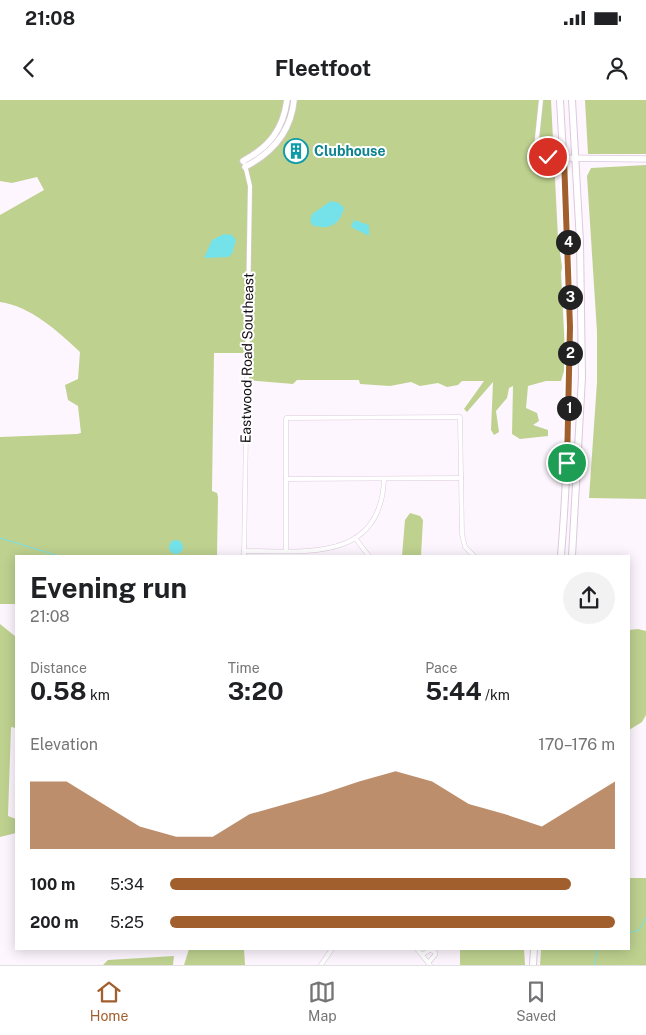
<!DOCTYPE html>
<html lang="en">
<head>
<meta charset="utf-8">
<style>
  body { margin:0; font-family:"Public Sans",sans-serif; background:#f2f2f2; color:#202124; height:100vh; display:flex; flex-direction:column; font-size:19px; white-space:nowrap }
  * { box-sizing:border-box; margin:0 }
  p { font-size:16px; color:#757577 }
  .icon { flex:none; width:28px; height:28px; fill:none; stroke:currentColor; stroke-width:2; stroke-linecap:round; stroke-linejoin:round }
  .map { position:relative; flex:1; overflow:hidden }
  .sheet { position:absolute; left:15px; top:455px; width:615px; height:395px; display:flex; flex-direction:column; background:#fff; border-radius:0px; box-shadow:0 2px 12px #0003 }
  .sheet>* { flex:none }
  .pin { position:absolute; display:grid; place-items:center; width:42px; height:42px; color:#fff; margin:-21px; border:2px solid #fff; border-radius:50%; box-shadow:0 1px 5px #0007 }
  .km { position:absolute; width:25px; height:25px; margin:-12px; border-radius:50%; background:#222; color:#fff; font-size:14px; line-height:25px; text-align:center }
  .round { display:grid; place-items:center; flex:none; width:52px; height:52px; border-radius:26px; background:#f2f2f2 }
  .overview { display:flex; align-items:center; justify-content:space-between; height:85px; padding:0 15px }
  h1 { font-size:28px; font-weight:700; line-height:38px }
  .stats { display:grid; grid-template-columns:repeat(3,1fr); gap:8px; height:85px; padding:5px 15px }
  .stats div { display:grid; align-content:center }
  .stats b { font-size:25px; font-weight:700 }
  .stats small { font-size:14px; font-weight:400 }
  .stats p { font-size:14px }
  .chart { height:140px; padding:10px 15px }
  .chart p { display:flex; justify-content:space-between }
  .chart svg { width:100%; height:90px; margin-top:5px; fill:#a25f2e; opacity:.7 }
  ul { padding:0 15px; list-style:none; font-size:16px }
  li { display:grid; grid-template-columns:80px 60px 1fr; align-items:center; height:38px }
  li i { height:12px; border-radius:6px; background:#a25f2e }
  .status { display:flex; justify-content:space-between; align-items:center; height:35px; padding:0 25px; background:#fff; direction:ltr }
  .status svg { height:14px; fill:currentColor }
  header { display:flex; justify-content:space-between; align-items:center; height:65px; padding:0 15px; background:#fff; font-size:22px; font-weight:700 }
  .dock { display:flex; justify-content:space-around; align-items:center; height:70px; border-top:1px solid #e0e0e0; background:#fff; font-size:14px; color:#757577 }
  .dock a { display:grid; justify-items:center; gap:2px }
  .dock .on { color:#a25f2e }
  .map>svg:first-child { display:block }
</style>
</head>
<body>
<div class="status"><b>21:08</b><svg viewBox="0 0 49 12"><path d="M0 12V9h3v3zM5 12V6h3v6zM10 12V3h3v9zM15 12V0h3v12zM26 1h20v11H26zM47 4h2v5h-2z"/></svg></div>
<header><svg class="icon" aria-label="back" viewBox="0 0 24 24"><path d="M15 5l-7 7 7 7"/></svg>Fleetfoot<svg class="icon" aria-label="person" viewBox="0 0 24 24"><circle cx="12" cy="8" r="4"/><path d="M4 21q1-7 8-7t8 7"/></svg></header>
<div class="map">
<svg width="646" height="865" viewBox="0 0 646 865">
  <rect width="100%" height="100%" fill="#fef6fe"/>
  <!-- green -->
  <g fill="#bed18f">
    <path d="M0 0H551L558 138 562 167 561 173 565 251 564 271 561 281H546L528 286 526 308 537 313 539 321 533 325 548 330V336L520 339 512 334 513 286 509 288 507 298 496 311 499 332 494 335 491 330 493 282 467 312 464 309 484 281H462L458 285 447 287 438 283 420 286 411 282 390 286 360 284 359 280H297L293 284 246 280 247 253H214L212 391 217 393 218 397 217 456H16V504H0V337L77 334 81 333 78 306 68 300 65 285 78 279 80 252C58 231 30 206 0 202V115L44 90 37 77 12 83 0 81Z"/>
    <path d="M585 0H646V54H588Z"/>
    <path d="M646 65V399L589 398 597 282V232L587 76 591 68Z"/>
    <path d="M410 413 420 416 423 420 421 456H402L405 420Z"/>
    <path d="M0 524 16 537V628L11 627 8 716 16 719V733L0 737Z"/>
    <path d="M638 529 646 531V615L642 622 629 630V530Z"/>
    <path d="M629 778H646V865H540L541 849H629Z"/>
    <path d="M189 849H244L245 865H184Z"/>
    <path d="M460 849H524L525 865H460Z"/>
    <path d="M174 856 173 865H103L108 860Z"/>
  </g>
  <!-- water -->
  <g fill="#75e2ea">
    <path d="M331 101 339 103 344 108C340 124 330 131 312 125L310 120 312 114Z"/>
    <path d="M354 120 369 125V136L351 127Z"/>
    <path d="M224 134 232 135 236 140 232 154 228 157 204 158 212 140Z"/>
    <circle cx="176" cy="447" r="7"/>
  </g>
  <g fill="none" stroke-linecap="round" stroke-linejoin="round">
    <!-- stream -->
    <g stroke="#75e2ea" stroke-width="1">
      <path d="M0 438 59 456"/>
      <path d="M629 833 639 830 646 818"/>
      <path d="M595 865 597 849"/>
    </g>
    <defs>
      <g id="street">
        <path d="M541 0 536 48C540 59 553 58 563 58"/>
        <path d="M286 379 461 378"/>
        <path d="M355 438 369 456"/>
        <path d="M244 451C304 451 381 463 384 379"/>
        <path d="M286 451V318L460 317 462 434 465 447 474 456"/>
        <path d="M244 456 250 86 245 65"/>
        <path d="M417 849 430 865"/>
        <path d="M423 854 430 850 435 852V855L429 862"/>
        <path d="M321 865 332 849"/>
      </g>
      <g id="secondary">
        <path d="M563 58 646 59"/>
        <path d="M243 61C269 47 283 30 287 0"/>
        <path d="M245 67C272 53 291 32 294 0"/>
      </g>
      <g id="primary">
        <path d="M560 0C564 76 570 152 570 228 570 304 567 380 561 456"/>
        <path d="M572 0 580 142 582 277 572 456"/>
        <path d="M533 865 534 849"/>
      </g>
    </defs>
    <!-- street casing -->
    <use href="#street" stroke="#dcc9de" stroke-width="5"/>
    <!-- secondary casing -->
    <use href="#secondary" stroke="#dcc9de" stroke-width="7"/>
    <!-- primary casing -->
    <use href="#primary" stroke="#dcc9de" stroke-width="8"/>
    <!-- street -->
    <use href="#street" stroke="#fff" stroke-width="4"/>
    <!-- secondary -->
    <use href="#secondary" stroke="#fff" stroke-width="5.5"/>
    <!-- primary -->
    <use href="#primary" stroke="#fff" stroke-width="6"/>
  </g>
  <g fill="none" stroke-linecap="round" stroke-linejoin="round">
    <defs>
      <path id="route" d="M548 57 564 58 570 227 567 363"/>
    </defs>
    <!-- route casing -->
    <use href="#route" stroke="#fff" stroke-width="10"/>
    <!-- route -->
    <use href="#route" stroke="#a25f2e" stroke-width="6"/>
  </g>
  <!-- icons -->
  <defs>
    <symbol id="building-ring" viewBox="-11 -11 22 22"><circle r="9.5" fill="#fff" stroke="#0f9aa8" stroke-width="1.5"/><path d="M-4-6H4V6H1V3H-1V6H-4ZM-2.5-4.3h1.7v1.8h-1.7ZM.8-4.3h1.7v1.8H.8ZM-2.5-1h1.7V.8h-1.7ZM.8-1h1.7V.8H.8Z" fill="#0f9aa8"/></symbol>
  </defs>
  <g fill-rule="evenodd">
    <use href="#building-ring" x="282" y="37" width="28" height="28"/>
  </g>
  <g text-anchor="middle" stroke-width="4" stroke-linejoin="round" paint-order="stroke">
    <!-- culture labels -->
    <g font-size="14" font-weight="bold" fill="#0d838f" stroke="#fff" text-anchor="start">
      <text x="314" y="56">Clubhouse</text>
    </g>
    <!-- street labels -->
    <g font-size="14" fill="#160f16" stroke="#fff">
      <text transform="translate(247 258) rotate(-89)" y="5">Eastwood Road Southeast</text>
    </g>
  </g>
</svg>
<div class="pin" style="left:567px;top:363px;background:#1e9e55"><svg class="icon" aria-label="arrive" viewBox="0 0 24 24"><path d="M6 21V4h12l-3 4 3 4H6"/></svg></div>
<div class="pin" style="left:548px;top:57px;background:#d93025"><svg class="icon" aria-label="check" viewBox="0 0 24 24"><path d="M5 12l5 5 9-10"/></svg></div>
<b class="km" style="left:569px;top:308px">1</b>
<b class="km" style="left:570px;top:253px">2</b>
<b class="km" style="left:570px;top:197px">3</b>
<b class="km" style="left:568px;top:142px">4</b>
<section class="sheet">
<div class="overview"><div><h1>Evening run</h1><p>21:08</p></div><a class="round"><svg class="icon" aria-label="share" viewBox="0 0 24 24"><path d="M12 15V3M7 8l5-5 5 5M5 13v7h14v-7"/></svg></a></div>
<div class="stats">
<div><p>Distance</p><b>0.58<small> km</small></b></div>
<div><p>Time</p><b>3:20</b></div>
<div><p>Pace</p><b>5:44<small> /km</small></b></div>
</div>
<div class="chart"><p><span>Elevation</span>170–176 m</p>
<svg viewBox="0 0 160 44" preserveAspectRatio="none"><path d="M0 44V11L10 11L20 22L30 33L40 38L50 38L60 27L70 22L80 17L90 11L100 6L110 11L120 22L130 27L140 33L150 22L160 11V44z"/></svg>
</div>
<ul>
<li><b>100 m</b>5:34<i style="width:90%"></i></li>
<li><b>200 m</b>5:25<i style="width:100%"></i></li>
</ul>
</section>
</div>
<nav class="dock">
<a class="on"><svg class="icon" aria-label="home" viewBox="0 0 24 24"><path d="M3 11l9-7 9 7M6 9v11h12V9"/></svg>Home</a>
<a><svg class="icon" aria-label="map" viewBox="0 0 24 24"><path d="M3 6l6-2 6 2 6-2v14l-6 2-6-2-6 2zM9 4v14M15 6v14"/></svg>Map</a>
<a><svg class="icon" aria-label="saved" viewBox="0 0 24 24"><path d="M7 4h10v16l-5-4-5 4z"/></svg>Saved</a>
</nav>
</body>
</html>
